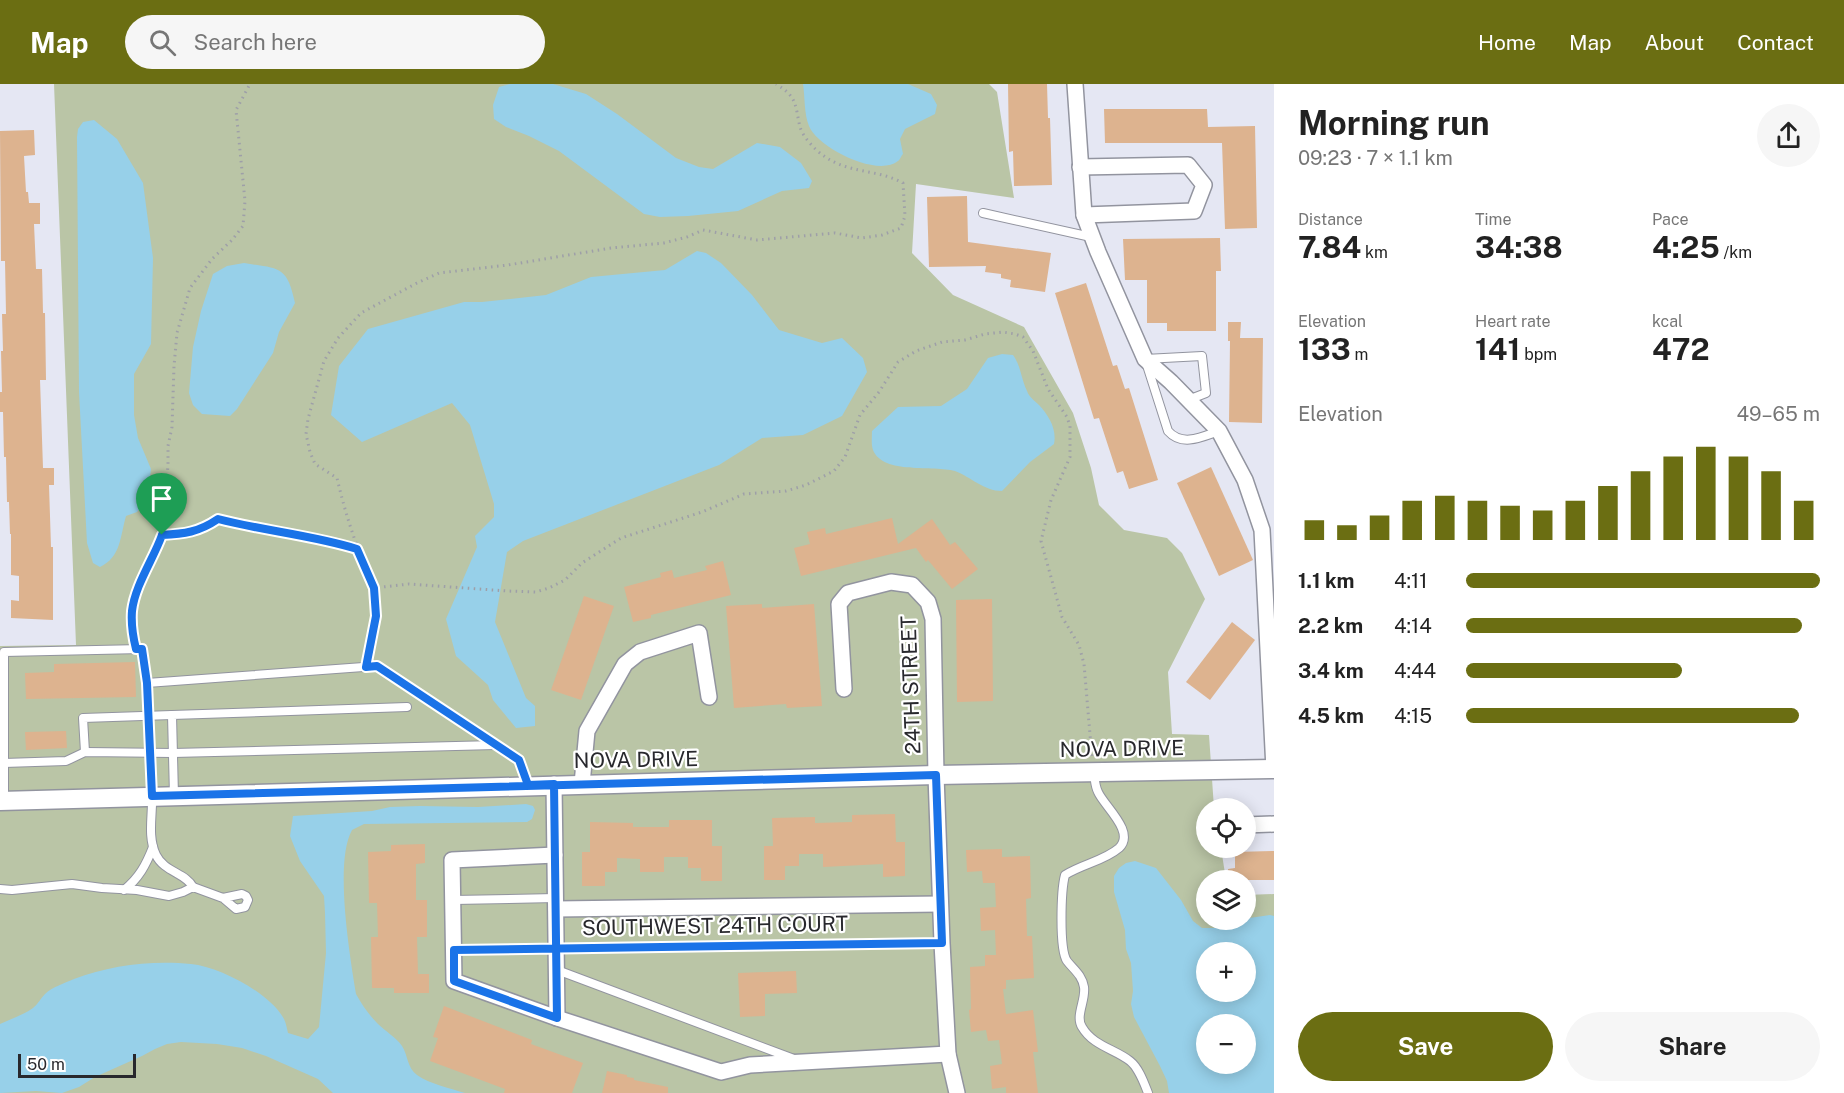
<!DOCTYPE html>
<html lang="en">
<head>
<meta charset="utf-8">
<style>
  body { margin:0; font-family:"Public Sans",sans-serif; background:#f6f6f6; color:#222; height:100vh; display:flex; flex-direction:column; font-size:22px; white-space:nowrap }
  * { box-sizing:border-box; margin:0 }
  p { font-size:20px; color:#767676 }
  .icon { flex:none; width:33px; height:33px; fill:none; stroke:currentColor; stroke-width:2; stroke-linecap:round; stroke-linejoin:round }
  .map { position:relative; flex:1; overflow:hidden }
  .details { display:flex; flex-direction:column; background:#fff; width:570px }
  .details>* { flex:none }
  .controls { position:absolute; left:1196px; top:714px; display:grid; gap:12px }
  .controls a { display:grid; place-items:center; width:60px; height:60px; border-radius:50%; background:#fff; box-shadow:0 3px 15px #0003; font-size:30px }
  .scale { position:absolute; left:18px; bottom:15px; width:118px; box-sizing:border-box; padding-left:6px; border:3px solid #28282d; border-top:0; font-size:16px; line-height:21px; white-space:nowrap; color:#28282d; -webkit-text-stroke:4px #fff; paint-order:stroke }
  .pin { position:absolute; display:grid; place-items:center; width:51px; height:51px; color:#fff; margin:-62px -26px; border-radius:50% 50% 50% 0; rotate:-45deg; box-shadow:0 0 6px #0007 }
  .pin .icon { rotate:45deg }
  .round { display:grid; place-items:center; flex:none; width:63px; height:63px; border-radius:32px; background:#f6f6f6 }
  .summary { display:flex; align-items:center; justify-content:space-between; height:102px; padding:0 24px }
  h1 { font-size:33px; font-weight:700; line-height:45px }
  .metrics { display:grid; grid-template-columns:repeat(3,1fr); gap:9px; height:102px; padding:6px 24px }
  .metrics div { display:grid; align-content:center }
  .metrics b { font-size:30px; font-weight:700 }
  .metrics small { font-size:16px; font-weight:400 }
  .metrics p { font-size:16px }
  .chart { height:168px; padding:12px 24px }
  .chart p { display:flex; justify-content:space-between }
  .chart svg { width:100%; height:108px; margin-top:6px; stroke:#6b6e12; stroke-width:6 }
  .cta { display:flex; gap:12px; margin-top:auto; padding:12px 24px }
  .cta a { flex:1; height:69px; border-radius:36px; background:#6b6e12; color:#fff; font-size:24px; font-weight:700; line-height:69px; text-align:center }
  .cta a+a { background:#f6f6f6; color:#222 }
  ul { padding:0 24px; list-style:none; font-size:20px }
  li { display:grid; grid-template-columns:96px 72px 1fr; align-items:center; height:45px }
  li i { height:15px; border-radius:8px; background:#6b6e12 }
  header { display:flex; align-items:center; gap:36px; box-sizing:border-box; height:84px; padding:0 30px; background:#6b6e12; color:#fff }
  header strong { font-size:28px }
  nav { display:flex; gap:33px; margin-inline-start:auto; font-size:21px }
  .search { width:420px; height:54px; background:#f6f6f6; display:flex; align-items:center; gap:15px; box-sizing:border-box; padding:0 21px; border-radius:33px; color:#767676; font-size:22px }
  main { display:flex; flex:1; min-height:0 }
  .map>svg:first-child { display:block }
</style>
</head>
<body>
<header>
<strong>Map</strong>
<div class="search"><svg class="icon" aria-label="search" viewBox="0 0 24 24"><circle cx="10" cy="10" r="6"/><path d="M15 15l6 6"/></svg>Search here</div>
<nav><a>Home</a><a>Map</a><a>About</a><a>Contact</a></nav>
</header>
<main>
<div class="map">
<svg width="1274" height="1009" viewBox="0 0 1274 1009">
  <rect width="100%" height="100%" fill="#e5e7f3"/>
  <!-- green -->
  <path fill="#bac5a6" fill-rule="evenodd" d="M54 0H989L997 8 1014 114 916 100 912 169 953 211 1024 243 1073 329 1091 384 1099 421 1124 446 1167 454 1182 469 1205 515 1168 588 1172 650 1209 651 1214 724H1206V764H1221L1226 796H1206V836H1245V811L1274 810V1009H0V562L76 561ZM1206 868H1245V908H1206ZM1206 940H1245V980H1206Z"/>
  <!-- water -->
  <g fill="#97d0e9" fill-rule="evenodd">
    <path d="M510 0H553L586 10 617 30 676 74 699 83 713 85 757 59 780 63 801 79 812 97 809 104 782 107 738 127 688 132 660 133 644 130 559 67 529 52 506 43 494 35 493 21 499 3Z"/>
    <path d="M803 0H908L931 10 937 21 935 30 905 45 900 55 903 70C901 72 900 76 898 77 877 94 817 63 809 42 804 30 805 13 803 0Z"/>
    <path d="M94 36 117 55 143 99 153 174 151 260 134 290V331L138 354 151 385 148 410 146 417 137 428 126 432C120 453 121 473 100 483L93 479 87 459 79 308 77 53 78 45 83 38Z"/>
    <path d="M697 167 706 169 721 179 752 211 779 246 822 259 842 254 863 274 867 288 842 332 803 351 762 354 719 381 523 457 507 468 495 538 526 614 535 622V642L516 644 493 616 488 601 456 572 446 535 477 463 475 452 494 433V420L470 341 452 319 362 358 331 331 339 282 368 245 464 218H482L546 211 591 193 665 186Z"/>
    <path d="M244 179C279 185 287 181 295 219L279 248 273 269 237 325 230 332 202 330 193 321 189 309 193 263 201 227 213 190 227 182Z"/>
    <path d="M1002 270 1013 271C1021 282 1021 295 1027 307 1029 313 1035 317 1039 321 1049 332 1057 345 1054 360L1030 378 1002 407C984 407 971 393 955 387 934 381 883 391 873 366 871 360 872 353 872 347L898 323 941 322 967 305 988 274Z"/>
    <path d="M526 720 533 722 535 726 532 735 527 738 364 740 352 746C334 778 350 873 356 910 362 921 369 931 378 940 386 948 396 953 402 962 408 971 407 984 417 991 430 1000 449 1004 465 1009H333L318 995 266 972 242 964 217 960 181 958 167 960 155 965 142 972 95 993 79 1003 62 1009 36 1007 0 1009V940C11 935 23 931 33 924 38 920 41 914 45 910 52 903 65 899 74 895 110 881 153 876 191 880 220 883 270 909 284 935 286 939 287 945 288 949L308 955 319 943 326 869 325 829 324 812 300 777 290 752 293 732 372 727 390 723 420 722 478 723Z"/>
    <path d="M1135 777 1156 784 1181 816 1193 837 1202 844H1215L1229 837 1270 831 1274 832V1009H1169L1167 997 1160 982 1134 933 1131 920 1133 907 1131 879 1126 865 1125 846 1114 808V792L1119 784 1126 779ZM1245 868V908H1206V868ZM1245 940V980H1206V940Z"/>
  </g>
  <!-- building -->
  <g fill="#ddb38f">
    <path d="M1008 0H1047L1048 34H1050L1052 101 1014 102 1013 67 1009 68Z"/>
    <path d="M1104 25H1207L1208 43 1255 42 1257 144 1225 145 1222 59H1105Z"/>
    <path d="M34 46 35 71 24 72 26 108H28L29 119H40V140H34L36 185H42L43 229H45L46 296H40L43 384H54V401H49L51 463H53V536L11 534V516L19 517V492L11 491V450H10L9 418H7L6 373H4L3 328H0V308H2L1 267H3L2 230H6L5 177H1L0 47Z"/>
    <path d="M967 112 968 158 1051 169 1045 208 1010 203 1011 196 1001 194V190L985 188 986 182 929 183 927 113Z"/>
    <path d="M1220 154 1221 187H1216V247H1167V239H1147V196H1125L1123 155Z"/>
    <path d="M1086 199 1113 282 1117 281 1125 305 1129 304 1158 396 1129 405 1123 387 1117 389 1099 334 1094 335 1055 209Z"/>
    <path d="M1228 238H1241L1240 254H1263L1262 339 1229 338 1230 257H1228Z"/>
    <path d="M1211 383 1253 476 1219 492 1177 399Z"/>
    <path d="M892 434 898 460 932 435 950 461 955 458 978 485 952 505 928 476 926 478 916 464 801 492 794 464 810 460 807 448 825 444 826 450Z"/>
    <path d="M723 477 731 511 651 531V534L633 538 624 503 661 493 660 489 672 486 674 494 707 486 705 482Z"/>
    <path d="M584 512 614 522 581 616 551 606Z"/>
    <path d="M992 515 993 617 957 618 956 516Z"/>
    <path d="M762 520V524L814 520 822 622 787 624 786 620 734 624 726 522Z"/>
    <path d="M1232 538 1255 556 1210 616 1186 598Z"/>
    <path d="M135 578 136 613 26 615 25 589 54 588V580Z"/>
    <path d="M66 647 67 664 26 666 25 648Z"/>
    <path d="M895 730 896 758H905V792L883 793V780L823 783V770H799V782H785V796H764V762H773L772 734 815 733V739L852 738V731Z"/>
    <path d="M669 736H712V762H722V797H701V784H688V773H664V788H640V775L617 774V788H605V802H582V768H590V738L633 739V743H669Z"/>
    <path d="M425 760V779L416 780V816H427V853H417L418 890H429V909H394V904H372L371 853H378L377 819H369L368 768 391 767V761Z"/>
    <path d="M1002 765V773L1030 772 1031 814 1026 815 1027 852H1032L1034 894 1006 896V905H1003L1006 930 1033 926 1038 968H1033L1038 1009H1006V1003L992 1005 990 982 1002 980 999 956 988 957 986 946 971 948 969 926 971 925 970 883 985 882V871H996L995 846 981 847 980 824 996 823 995 799H983L982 787 967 788 966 766Z"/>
    <path d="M1274 767V796H1229L1228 785 1235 784V768Z"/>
    <path d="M796 887 797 909 765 910V932L740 933 738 889Z"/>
    <path d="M444 922 532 956 531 960 583 979 572 1009H504L505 1005 430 977 438 954 433 953Z"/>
    <path d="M607 987 627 991V993L634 994V996L668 1003V1009H602Z"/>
  </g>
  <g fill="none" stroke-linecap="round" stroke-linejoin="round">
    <defs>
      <g id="service">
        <path d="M983 129 1091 153"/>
        <path d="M1188 316 1206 309 1202 272 1145 275 1168 347C1182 363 1202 353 1219 347"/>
        <path d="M147 599 142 565 4 568V679L66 677 85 668 173 669 496 661"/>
        <path d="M85 668 83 634 172 631"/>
        <path d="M4 679V716"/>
        <path d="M1094 690C1095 696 1095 702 1098 708 1104 722 1136 748 1119 764 1104 777 1082 780 1065 791 1061 806 1059 865 1067 877 1074 886 1082 891 1084 903 1086 916 1075 932 1082 943 1093 962 1115 965 1130 977 1139 984 1144 999 1148 1009"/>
        <path d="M174 712 172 631 407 623"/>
        <path d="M193 803C186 789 164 788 156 771 147 752 153 730 152 711 151 673 148 636 147 599L377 582 519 676 528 701"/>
        <path d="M0 805 12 806 72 800 102 804 137 806 169 812 183 808 193 803 223 814 236 825 245 823 248 816 246 812 242 810 223 814"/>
        <path d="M124 806C139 794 146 781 153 763"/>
        <path d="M453 816 556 814"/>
        <path d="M454 866 942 859"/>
        <path d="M557 886 794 975"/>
      </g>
      <g id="minor">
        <path d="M1075 0 1084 131 1098 168 1145 275 1171 298 1219 347 1245 396 1262 446 1274 685"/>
        <path d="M1080 83 1188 81 1204 101 1194 127 1084 131"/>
        <path d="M844 605 839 520 848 509 891 498 912 501 928 518 933 535 936 691 942 859 948 970 957 1009"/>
        <path d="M554 700 557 934"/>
        <path d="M582 700 587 647 625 580 640 568 699 549 709 613"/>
        <path d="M1245 741 1274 740"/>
        <path d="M555 771 452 776 454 897 557 934 721 988 750 981 948 970"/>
        <path d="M556 825 940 820"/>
      </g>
      <path id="tertiary" d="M0 717 936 691 1274 685"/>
    </defs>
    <!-- service casing -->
    <use href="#service" stroke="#92949f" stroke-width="10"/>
    <!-- minor casing -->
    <use href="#minor" stroke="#92949f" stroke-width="18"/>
    <!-- tertiary casing -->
    <use href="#tertiary" stroke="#92949f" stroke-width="21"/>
    <!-- path -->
    <g stroke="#9e9fa8" stroke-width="3" stroke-dasharray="1.5 4.5" stroke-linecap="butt">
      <path d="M162 451C184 450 199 448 218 435 264 447 312 451 357 465"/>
      <path d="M374 504C358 468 346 433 337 394L315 380 310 368 306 350 308 335 324 277 338 254 361 229 417 199 439 189 508 181 611 164 664 159 687 153 703 146 757 156 835 149 862 154 882 151 901 144 905 132 903 99C878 85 849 90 824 72 815 66 803 53 800 43 795 22 798 13 776 0"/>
      <path d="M133 553 132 527 137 509 156 468 162 451 160 428 165 410 168 382V362L172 343 174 282 177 249 190 204 212 175 232 156 243 142 245 117 236 26 250 0"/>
      <path d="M368 571 376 532 374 504 409 500 507 507 536 508 549 504 565 496 582 479 621 454 702 428 744 410 786 407 806 401 834 387 845 373 860 331 879 308 898 278 916 267 942 258 965 256 985 250 1003 248 1015 250 1023 253 1033 267 1048 305 1067 333 1070 342V373L1051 416 1041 457 1062 533 1079 561 1084 580 1092 674"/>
    </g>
    <!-- service -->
    <use href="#service" stroke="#fff" stroke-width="8"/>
    <!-- minor -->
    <use href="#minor" stroke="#fff" stroke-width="15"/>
    <!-- tertiary -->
    <use href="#tertiary" stroke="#fff" stroke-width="18"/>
  </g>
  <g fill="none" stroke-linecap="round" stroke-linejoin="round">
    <defs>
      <path id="route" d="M162 451C184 450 199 448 218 435 264 447 312 451 357 465L374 504 376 532 366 583 377 582 519 676 528 701 554 700 557 934 454 897V866L942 859 936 691 152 712 147 599 142 565H136C133 553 131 540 132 527 135 501 153 476 162 451"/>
    </defs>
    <!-- route casing -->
    <use href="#route" stroke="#fff" stroke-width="12"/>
    <!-- route -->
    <use href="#route" stroke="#1a73e8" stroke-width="8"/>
  </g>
  <g text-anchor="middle" stroke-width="4.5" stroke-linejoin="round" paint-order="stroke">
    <!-- street labels -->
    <g font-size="21" fill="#28282d" stroke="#fff">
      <text transform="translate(911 601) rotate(-92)" y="7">24TH STREET</text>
      <text transform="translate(1122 665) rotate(-1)" y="7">NOVA DRIVE</text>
      <text transform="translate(636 676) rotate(-1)" y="7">NOVA DRIVE</text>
      <text transform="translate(715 842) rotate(-1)" y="7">SOUTHWEST 24TH COURT</text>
    </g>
  </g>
</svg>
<div class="controls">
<a><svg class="icon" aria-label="locate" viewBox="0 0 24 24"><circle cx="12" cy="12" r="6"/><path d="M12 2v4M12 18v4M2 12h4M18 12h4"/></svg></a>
<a><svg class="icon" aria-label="layers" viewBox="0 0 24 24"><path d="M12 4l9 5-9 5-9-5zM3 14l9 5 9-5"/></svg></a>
<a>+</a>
<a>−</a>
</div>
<div class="scale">50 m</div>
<div class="pin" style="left:162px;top:451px;background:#1e9e55"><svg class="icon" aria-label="arrive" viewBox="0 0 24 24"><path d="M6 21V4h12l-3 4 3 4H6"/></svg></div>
</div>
<section class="details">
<div class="summary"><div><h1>Morning run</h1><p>09:23 · 7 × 1.1 km</p></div><a class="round"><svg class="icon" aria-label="share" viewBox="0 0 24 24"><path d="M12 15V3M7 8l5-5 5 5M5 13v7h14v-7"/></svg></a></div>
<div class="metrics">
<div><p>Distance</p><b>7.84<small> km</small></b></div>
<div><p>Time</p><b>34:38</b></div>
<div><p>Pace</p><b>4:25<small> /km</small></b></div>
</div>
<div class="metrics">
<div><p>Elevation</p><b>133<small> m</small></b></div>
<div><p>Heart rate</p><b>141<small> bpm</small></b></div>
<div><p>kcal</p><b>472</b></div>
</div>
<div class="chart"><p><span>Elevation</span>49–65 m</p>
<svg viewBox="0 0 160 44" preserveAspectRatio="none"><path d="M5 44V36M15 44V38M25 44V34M35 44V28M45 44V26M55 44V28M65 44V30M75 44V32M85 44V28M95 44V22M105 44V16M115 44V10M125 44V6M135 44V10M145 44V16M155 44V28"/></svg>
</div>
<ul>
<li><b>1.1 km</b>4:11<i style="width:100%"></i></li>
<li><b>2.2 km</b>4:14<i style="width:95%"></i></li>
<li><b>3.4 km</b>4:44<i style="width:61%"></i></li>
<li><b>4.5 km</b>4:15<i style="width:94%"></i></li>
</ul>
<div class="cta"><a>Save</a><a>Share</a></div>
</section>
</main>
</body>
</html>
